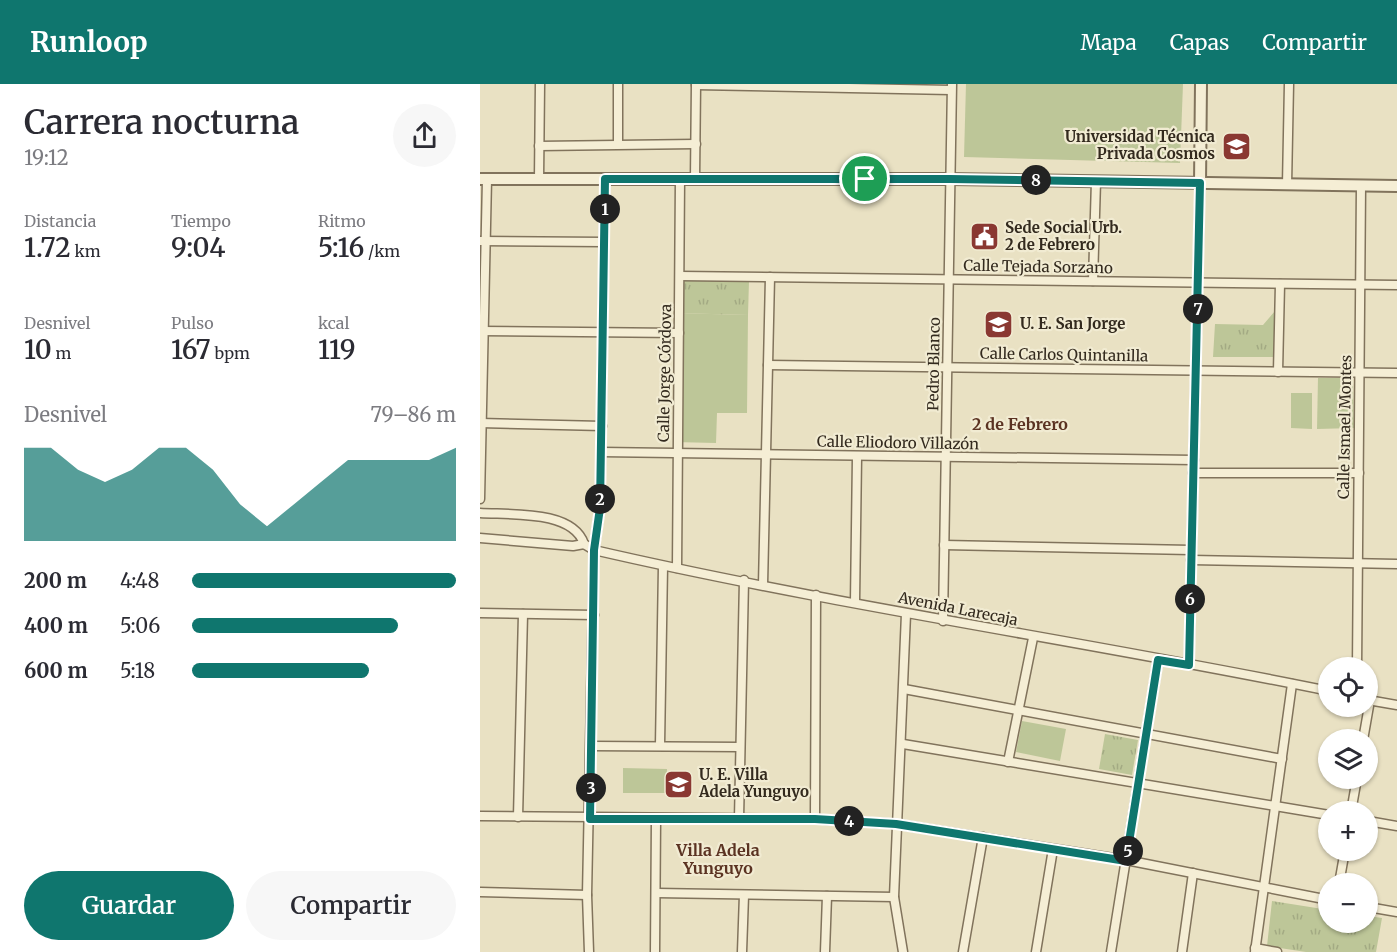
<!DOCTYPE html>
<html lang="es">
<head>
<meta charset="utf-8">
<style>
  body { margin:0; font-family:Merriweather,serif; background:#f7f7f7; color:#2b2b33; height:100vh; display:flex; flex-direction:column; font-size:22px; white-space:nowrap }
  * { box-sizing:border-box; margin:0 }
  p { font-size:20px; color:#7c7c81 }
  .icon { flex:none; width:33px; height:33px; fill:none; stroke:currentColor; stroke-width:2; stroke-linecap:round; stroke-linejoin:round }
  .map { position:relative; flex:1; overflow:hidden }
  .sheet { display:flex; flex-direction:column; background:#fff; width:480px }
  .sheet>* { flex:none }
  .fabs { position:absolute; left:838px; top:573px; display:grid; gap:12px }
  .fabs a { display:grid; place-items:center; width:60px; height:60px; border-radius:50%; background:#fff; box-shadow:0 2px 4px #0004; font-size:30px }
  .pin { position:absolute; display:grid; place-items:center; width:51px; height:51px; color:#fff; margin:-26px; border:3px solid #fff; border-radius:50%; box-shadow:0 2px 6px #0007 }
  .km { position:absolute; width:30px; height:30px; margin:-15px; border-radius:50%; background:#222; color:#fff; font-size:16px; line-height:30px; text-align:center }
  .round { display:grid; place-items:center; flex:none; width:63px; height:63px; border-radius:32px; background:#f7f7f7 }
  .overview { display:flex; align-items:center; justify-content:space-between; height:102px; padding:0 24px }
  h1 { font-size:33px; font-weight:600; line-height:45px }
  .figures { display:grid; grid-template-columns:repeat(3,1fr); gap:9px; height:102px; padding:6px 24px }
  .figures div { display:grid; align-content:center }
  .figures b { font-size:26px; font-weight:600 }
  .figures small { font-size:16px; font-weight:400 }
  .figures p { font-size:16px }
  .chart { height:168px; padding:12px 24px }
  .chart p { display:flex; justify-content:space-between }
  .chart svg { width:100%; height:108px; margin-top:6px; fill:#0f766e; opacity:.7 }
  .action { display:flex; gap:12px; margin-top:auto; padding:12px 24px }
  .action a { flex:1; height:69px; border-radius:36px; background:#0f766e; color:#fff; font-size:24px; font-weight:600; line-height:69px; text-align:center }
  .action a+a { background:#f7f7f7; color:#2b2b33 }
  ul { padding:0 24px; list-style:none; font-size:20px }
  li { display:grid; grid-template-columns:96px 72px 1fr; align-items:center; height:45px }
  li i { height:15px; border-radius:8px; background:#0f766e }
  header { display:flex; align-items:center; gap:36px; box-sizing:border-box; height:84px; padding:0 30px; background:#0f766e; color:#fff }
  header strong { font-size:28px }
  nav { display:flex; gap:33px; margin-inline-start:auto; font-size:21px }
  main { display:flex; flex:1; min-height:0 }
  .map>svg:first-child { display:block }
</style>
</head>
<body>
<header>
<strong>Runloop</strong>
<nav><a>Mapa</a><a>Capas</a><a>Compartir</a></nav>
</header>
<main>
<section class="sheet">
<div class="overview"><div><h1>Carrera nocturna</h1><p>19:12</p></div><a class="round"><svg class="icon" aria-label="share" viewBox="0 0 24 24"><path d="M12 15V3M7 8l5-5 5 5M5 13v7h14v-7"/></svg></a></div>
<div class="figures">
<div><p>Distancia</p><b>1.72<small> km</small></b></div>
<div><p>Tiempo</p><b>9:04</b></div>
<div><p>Ritmo</p><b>5:16<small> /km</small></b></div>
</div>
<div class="figures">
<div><p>Desnivel</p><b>10<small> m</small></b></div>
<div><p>Pulso</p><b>167<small> bpm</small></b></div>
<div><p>kcal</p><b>119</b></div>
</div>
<div class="chart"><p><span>Desnivel</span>79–86 m</p>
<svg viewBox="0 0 160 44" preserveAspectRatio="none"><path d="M0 44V6L10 6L20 15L30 20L40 15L50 6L60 6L70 15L80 29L90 38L100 29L110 20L120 11L130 11L140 11L150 11L160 6V44z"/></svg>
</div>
<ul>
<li><b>200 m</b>4:48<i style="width:100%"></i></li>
<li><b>400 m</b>5:06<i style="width:78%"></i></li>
<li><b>600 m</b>5:18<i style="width:67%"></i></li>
</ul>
<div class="action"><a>Guardar</a><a>Compartir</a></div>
</section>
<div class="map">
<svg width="917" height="868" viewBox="0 0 917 868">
  <defs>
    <pattern id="park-tufts" width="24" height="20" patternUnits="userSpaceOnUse" patternTransform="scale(1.5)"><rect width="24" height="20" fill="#bdc698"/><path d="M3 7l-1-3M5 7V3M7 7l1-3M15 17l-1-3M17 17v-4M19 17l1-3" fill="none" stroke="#a3aa83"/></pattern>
  </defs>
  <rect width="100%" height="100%" fill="#e9e1c3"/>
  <!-- green -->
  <g fill="#bdc698">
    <path d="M486 0H703L700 79 484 73Z"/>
    <path d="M195 229 268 231 267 329H237L236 359 194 358Z"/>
    <path d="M838 294H868L873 299 874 344 837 345Z"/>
    <path d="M811 309H832V345L811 344Z"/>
    <path d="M542 637 586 645 580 677 536 668Z"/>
    <path d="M143 684 187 685 186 709H143Z"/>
  </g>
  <!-- park -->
  <g fill="url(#park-tufts)">
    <path d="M196 196 269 197 268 231 195 229Z"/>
    <path d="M795 227V273H733L735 240 783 241Z"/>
    <path d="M625 650 658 656 652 691 619 685Z"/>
    <path d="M792 817 849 826V838H888V832L902 834 896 868H826L787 862Z"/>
  </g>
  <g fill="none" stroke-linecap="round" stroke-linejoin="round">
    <defs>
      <g id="minor">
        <path d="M216 1 471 6"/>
        <path d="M138 60V0"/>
        <path d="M59 62 216 60"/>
        <path d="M59 95 60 0"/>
        <path d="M215 95 216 0"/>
        <path d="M807 101 809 0"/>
        <path d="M1 157 124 158"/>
        <path d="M200 192 917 201"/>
        <path d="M613 197 616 97"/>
        <path d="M0 247 199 249"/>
        <path d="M288 281 917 289"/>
        <path d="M798 288 800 200"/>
        <path d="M0 339 122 342"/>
        <path d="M121 368 714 376"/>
        <path d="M713 389H879"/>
        <path d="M0 415 7 95"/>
        <path d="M0 429C31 431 93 426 104 460L114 466C357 522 605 557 849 607"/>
        <path d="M0 454 93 462 104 460"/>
        <path d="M464 461 711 466"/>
        <path d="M711 476 917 480"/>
        <path d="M197 484 200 95"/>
        <path d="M283 501 290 193"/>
        <path d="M375 518 377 373"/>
        <path d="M0 529 114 531"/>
        <path d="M463 537 472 0"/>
        <path d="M709 581 720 99"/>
        <path d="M877 584 881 102"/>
        <path d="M424 605 802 675"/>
        <path d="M888 616 917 621"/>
        <path d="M883 656 890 616"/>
        <path d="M423 660 849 731"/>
        <path d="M180 661 183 482"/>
        <path d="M112 662 260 663"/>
        <path d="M528 678 553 554"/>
        <path d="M871 728 877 694"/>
        <path d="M0 732 335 735 416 740 646 776 849 816"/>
        <path d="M38 733 43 530"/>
        <path d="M259 735 264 496"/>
        <path d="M335 735 336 511"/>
        <path d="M888 737 917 742"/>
        <path d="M859 800 865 766"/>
        <path d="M0 808 107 811"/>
        <path d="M177 809 414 813"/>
        <path d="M888 823 917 828"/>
        <path d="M775 864 797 868"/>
        <path d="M109 868 107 811 114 466 120 424 125 95"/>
        <path d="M175 868 176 735"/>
        <path d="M262 868 264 811"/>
        <path d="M345 868 347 812"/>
        <path d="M423 868 414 813 426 530"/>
        <path d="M483 868 503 753"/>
        <path d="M556 868 573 765"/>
        <path d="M631 868 678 576"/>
        <path d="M702 868 713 789"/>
        <path d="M775 868 812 600"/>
      </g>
      <g id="tertiary">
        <path d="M0 95H470L917 102"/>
        <path d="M720 99 721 0"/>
      </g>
    </defs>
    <!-- minor casing -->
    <use href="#minor" stroke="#81735c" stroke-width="11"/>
    <!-- tertiary casing -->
    <use href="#tertiary" stroke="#81735c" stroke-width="14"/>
    <!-- minor -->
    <use href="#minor" stroke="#f5eed5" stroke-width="8"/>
    <!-- tertiary -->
    <use href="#tertiary" stroke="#f5eed5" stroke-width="10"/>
  </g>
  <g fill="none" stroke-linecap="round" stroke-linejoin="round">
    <defs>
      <path id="route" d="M125 95H470L720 99 709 581 678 576 646 777 416 740 335 735H110L114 466 120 424Z"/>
    </defs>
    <!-- route casing -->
    <use href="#route" stroke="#fff" stroke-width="12"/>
    <!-- route -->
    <use href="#route" stroke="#0f766e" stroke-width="8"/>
  </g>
  <!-- icons -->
  <defs>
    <symbol id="university-square" viewBox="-11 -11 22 22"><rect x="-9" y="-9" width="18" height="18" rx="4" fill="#8a3832" stroke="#f1ebd2"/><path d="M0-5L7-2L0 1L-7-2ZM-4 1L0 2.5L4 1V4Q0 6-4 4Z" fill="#fff"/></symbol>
    <symbol id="civic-square" viewBox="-11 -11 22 22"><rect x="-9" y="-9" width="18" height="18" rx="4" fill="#8a3832" stroke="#f1ebd2"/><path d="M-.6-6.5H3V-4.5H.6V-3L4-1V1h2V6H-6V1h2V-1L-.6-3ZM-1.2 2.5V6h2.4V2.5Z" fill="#fff"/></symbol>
    <symbol id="school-square" viewBox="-11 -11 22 22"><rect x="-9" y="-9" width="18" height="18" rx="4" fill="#8a3832" stroke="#f1ebd2"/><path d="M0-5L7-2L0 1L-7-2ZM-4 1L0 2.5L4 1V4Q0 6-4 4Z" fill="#fff"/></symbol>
  </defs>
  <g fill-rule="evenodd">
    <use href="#university-square" x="740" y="46" width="33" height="33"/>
    <use href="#civic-square" x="488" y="136" width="33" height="33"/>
    <use href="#school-square" x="502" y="224" width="33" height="33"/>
    <use href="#school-square" x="182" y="684" width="33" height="33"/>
  </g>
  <g text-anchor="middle" stroke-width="4.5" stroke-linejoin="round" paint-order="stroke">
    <!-- poi labels -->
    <g font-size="15" font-weight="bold" fill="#332a1e" stroke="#f1ebd2" text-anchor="start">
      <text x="735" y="58" text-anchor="end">Universidad Técnica<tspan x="735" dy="17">Privada Cosmos</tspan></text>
      <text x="525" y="149">Sede Social Urb.<tspan x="525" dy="17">2 de Febrero</tspan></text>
      <text x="540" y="245">U. E. San Jorge</text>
      <text x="219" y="696">U. E. Villa<tspan x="219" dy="17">Adela Yunguyo</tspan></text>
    </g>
    <!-- street labels -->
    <g font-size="15" fill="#332a1e" stroke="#f1ebd2">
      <text transform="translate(558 183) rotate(1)" y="5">Calle Tejada Sorzano</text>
      <text transform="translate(584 271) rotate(1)" y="5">Calle Carlos Quintanilla</text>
      <text transform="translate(454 280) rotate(-89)" y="5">Pedro Blanco</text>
      <text transform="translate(185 289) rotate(-89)" y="5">Calle Jorge Córdova</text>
      <text transform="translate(865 343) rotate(-89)" y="5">Calle Ismael Montes</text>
      <text transform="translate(418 359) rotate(1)" y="5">Calle Eliodoro Villazón</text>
      <text transform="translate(478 525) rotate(11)" y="5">Avenida Larecaja</text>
    </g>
    <!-- neighbourhood labels -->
    <g font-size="16" font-weight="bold" fill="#5b3322" stroke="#f1ebd2">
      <text x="540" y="346">2 de Febrero</text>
      <text x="238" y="772">Villa Adela<tspan x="238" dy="18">Yunguyo</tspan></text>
    </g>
  </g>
</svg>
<div class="fabs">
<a><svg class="icon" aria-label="locate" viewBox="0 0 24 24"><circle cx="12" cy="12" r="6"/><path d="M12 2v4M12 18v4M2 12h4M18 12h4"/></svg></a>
<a><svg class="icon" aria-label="layers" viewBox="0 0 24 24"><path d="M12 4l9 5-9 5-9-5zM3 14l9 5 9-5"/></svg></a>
<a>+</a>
<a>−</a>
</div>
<div class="pin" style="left:385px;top:95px;background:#1e9e55"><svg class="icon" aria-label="arrive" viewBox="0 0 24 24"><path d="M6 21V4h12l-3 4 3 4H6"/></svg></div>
<b class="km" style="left:125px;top:125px">1</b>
<b class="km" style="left:120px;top:415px">2</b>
<b class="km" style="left:111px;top:704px">3</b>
<b class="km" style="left:369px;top:737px">4</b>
<b class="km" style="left:648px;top:767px">5</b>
<b class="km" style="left:710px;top:515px">6</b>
<b class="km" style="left:718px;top:225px">7</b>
<b class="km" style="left:556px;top:96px">8</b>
</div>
</main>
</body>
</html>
